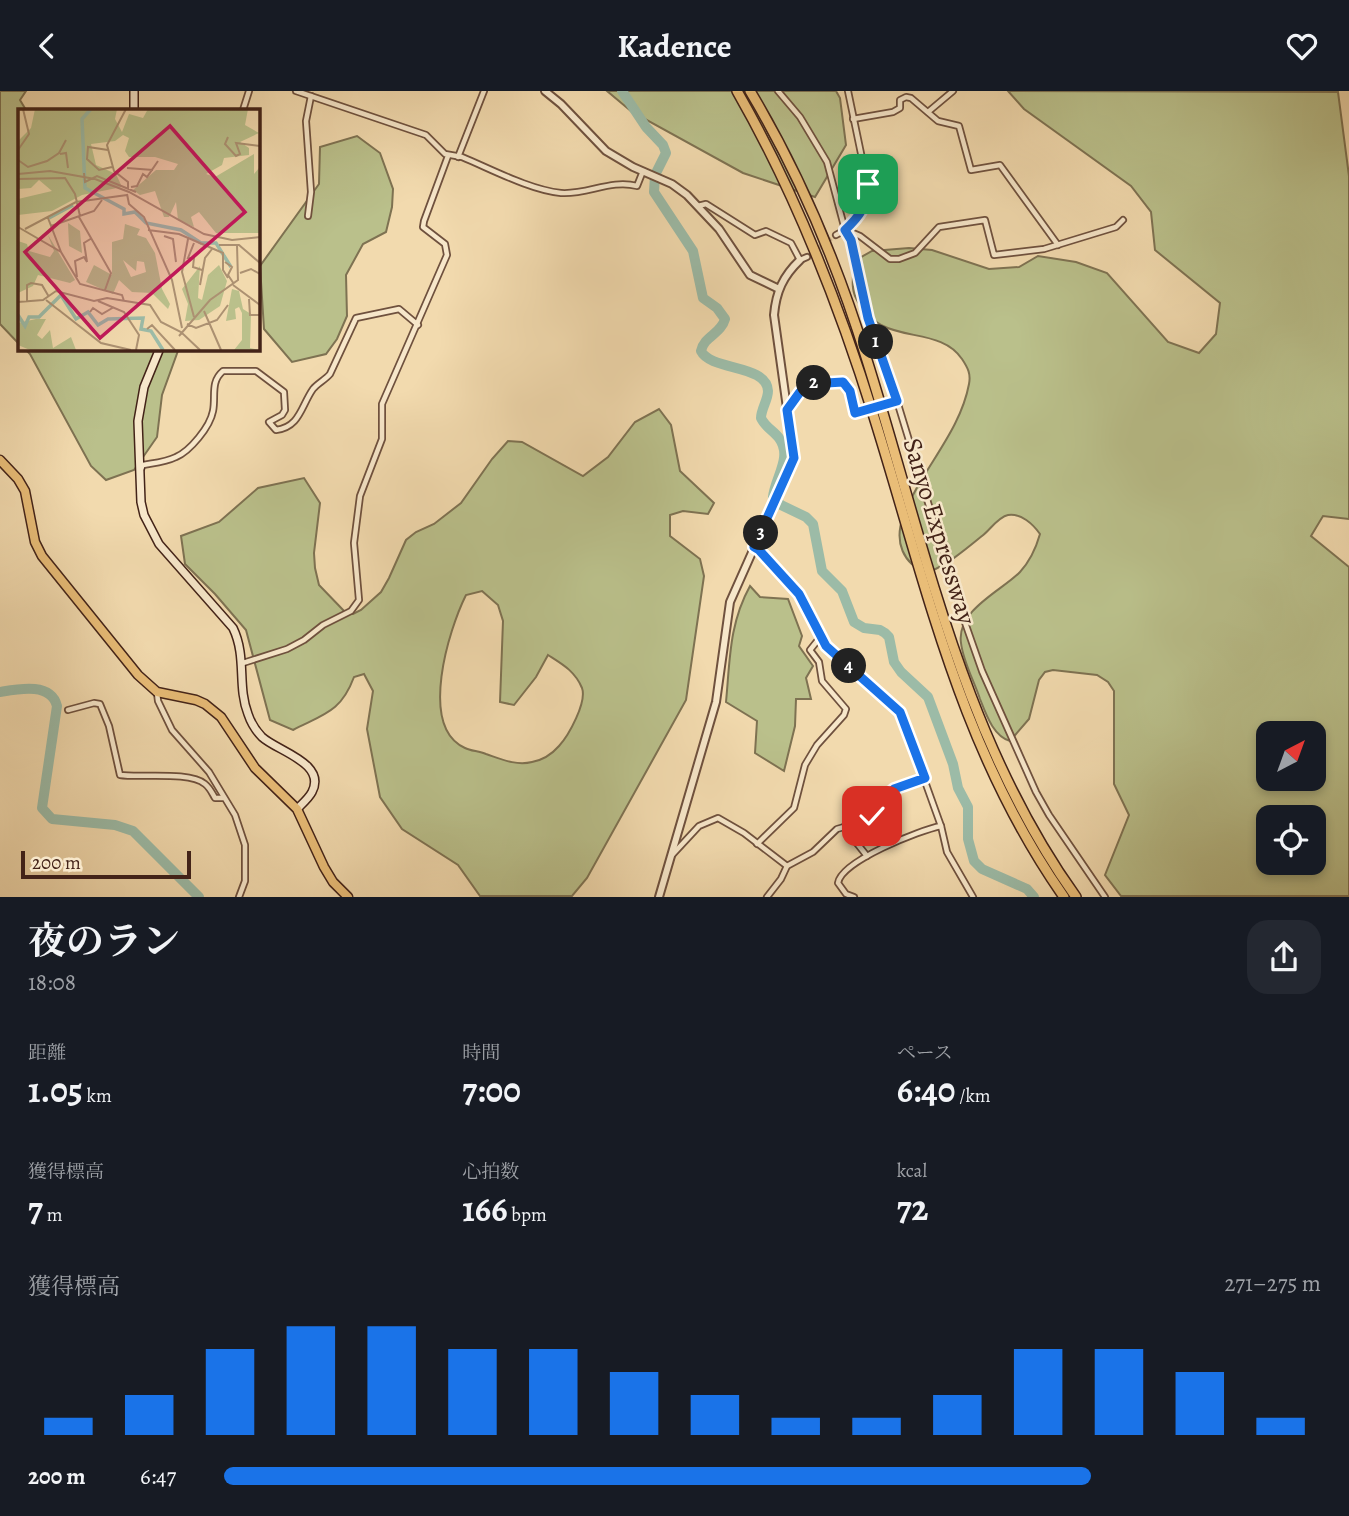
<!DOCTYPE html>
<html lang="ja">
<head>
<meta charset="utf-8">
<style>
  body { margin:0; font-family:Alegreya,"Noto Serif JP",serif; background:#242831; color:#f1f3f6; height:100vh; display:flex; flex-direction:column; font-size:26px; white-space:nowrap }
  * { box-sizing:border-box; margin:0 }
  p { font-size:23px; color:#9ea1a6 }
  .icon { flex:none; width:38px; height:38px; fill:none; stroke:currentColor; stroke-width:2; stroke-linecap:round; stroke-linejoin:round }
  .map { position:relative; height:806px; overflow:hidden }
  .side { display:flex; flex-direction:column; background:#171b24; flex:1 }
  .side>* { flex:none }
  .needle { width:46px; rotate:41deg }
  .tools { position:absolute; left:1256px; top:630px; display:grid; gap:14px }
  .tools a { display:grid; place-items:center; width:70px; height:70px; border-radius:14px; background:#171b24; box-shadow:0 4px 10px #0003; font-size:35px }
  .scale { position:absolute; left:21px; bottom:18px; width:170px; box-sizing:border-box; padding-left:7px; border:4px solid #432318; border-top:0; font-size:19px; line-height:24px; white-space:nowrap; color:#432318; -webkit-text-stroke:5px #f7e7ca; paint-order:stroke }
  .pin { position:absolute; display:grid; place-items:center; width:60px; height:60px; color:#fff; margin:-30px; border-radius:14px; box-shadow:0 4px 10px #0006 }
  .km { position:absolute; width:35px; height:35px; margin:-18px; border-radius:50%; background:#222; color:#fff; font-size:19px; line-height:35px; text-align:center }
  .round { display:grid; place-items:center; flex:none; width:74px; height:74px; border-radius:21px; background:#242831 }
  .headline { display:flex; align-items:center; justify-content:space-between; height:119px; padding:0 28px }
  h1 { font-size:38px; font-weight:700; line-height:52px }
  .metrics { display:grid; grid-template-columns:repeat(3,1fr); gap:10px; height:119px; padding:7px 28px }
  .metrics div { display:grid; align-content:center }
  .metrics b { font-size:35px; font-weight:700 }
  .metrics small { font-size:19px; font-weight:400 }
  .metrics p { font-size:19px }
  .chart { height:196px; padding:14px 28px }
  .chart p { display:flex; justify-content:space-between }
  .chart svg { width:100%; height:126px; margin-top:7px; stroke:#1a73e8; stroke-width:6 }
  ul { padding:0 28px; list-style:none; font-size:23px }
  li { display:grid; grid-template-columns:112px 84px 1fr; align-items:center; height:52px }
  li i { height:18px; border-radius:9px; background:#1a73e8 }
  header { display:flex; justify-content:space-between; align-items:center; height:91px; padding:0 28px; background:#171b24; font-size:32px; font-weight:700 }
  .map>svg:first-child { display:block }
</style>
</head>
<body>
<header><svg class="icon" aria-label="back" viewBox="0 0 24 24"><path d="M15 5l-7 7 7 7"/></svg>Kadence<svg class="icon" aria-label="heart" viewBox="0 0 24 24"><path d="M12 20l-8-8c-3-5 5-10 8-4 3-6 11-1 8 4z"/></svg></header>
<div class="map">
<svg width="1349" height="806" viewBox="0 0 1349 806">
  <rect width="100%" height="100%" fill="#f2daae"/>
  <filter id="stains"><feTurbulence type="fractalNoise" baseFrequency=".00286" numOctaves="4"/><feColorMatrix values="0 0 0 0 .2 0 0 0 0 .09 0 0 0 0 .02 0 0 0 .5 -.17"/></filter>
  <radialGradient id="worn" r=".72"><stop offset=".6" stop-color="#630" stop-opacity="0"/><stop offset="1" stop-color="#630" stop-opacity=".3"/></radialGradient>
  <!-- green -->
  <g fill="#bac08b" stroke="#7e7252" stroke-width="2" fill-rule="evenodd">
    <path d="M0 0H26L20 9 26 19H19V253L0 233Z"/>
    <path d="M607 0H836L840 7 846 54 815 106 743 82 632 21Z"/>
    <path d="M1008 0 1338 1 1349 85V428L1323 425 1311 445 1349 476V805H1121L1105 784 1129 724 1114 693V600L1108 591 1097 584 1053 579 1045 581 1039 589 1029 628 1010 650C993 645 986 623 980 608 974 590 963 570 961 552 956 519 1003 499 1020 481 1031 469 1036 457 1040 443 1033 433 1021 422 1008 424 998 426 990 439 982 445 965 459 947 474 927 482 903 473 894 451 903 426 920 380 960 342 969 293 971 283 968 277 962 268 944 241 907 248 881 234 872 229 860 216 856 207 850 196 854 182 854 170L872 160 909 157 932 159 989 178 1019 176 1038 165 1076 171 1107 182 1168 251 1199 262 1216 243 1220 212 1155 159 1151 121 1131 95 1024 18ZM1269 642H1314V688H1269ZM1269 726H1314V772H1269Z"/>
    <path d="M357 45 380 62 393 98 392 116 386 141 363 153 346 184 347 225 337 248 326 263 292 271 264 238 260 175 319 93 320 56Z"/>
    <path d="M24 257H179L162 304 157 346 134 379 106 389 91 375 30 263Z"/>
    <path d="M659 318 671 334 680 380 714 412 708 423 683 420 670 424V445L700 468 704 485 686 609 587 787 572 805H480L458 774 402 738 380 706 367 638 373 600 364 583 354 586C341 621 324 623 293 639L270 629 246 539 215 503 185 473 181 445 219 431 258 397 304 387 320 412 314 462 315 477 319 494 346 522 353 523 361 519 381 501 389 487 406 449 416 441 434 433 461 412 492 368 508 350 522 351 583 385 608 366 635 331ZM482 500 498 514 503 530 500 611 514 614 536 586 548 564C562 573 575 580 582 597 587 611 569 644 559 655 552 663 543 669 532 671 516 675 501 668 486 663 479 660 471 660 465 657 418 636 449 538 466 504Z"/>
    <path d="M750 495 760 506 788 508 802 545 799 555 813 575 806 587 811 608H796L795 635 784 680 755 662 757 630 726 611C730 569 729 533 750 495Z"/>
  </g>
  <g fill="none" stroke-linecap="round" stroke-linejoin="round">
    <!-- river -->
    <g stroke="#9cbba7" stroke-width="10">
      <path d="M622 0 646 36 663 54 666 62 655 84 654 101 693 160 703 207 717 217 725 228C721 243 704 245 701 260 711 280 767 273 768 300 768 309 761 318 761 327 765 336 774 340 779 347 793 366 775 386 773 406L781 414 806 426 813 433 822 480 842 500 854 531 864 537 880 539 885 542 889 546 894 571 901 581 928 606 953 673 958 697 968 716V748L974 770 982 778 1027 798 1034 806"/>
      <path d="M0 601C18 598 51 591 57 615L42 717 52 728 115 734 133 740 199 806"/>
    </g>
    <!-- minor-tunnel -->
    <path stroke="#cfb590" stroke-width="4.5" stroke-dasharray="4.5 2" stroke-linecap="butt" d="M807 166 836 144"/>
    <defs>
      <g id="minor">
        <path d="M296 0 426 44 445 63 462 66C491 78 530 99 561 102 587 104 611 88 637 95L643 80"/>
        <path d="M778 0 800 26 827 71 845 139 851 149 868 227 897 310 962 523 982 580 1036 701 1049 724 1105 806"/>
        <path d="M243 19 249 0"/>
        <path d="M928 21 953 0"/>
        <path d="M853 28 893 21 900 17V9L906 6 911 7 938 30 959 35 971 79 1000 74 1058 154"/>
        <path d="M458 66 484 0"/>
        <path d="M698 115 706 113 755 144 766 140 791 152 800 169 807 166"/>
        <path d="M308 125 311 101 306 30 311 5"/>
        <path d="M846 139 860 145 890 168H899L915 162 939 136 985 129 994 164 1044 158 1116 136 1123 129"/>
        <path d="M836 144 845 139 862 120 869 101 848 0"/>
        <path d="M787 319C794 313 796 305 802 299 811 290 836 287 847 294L855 322H859"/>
        <path d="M141 378 143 374C154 372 166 371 176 366 190 360 210 336 213 320 216 305 210 291 223 280H256L284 301 285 319 282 324 269 331 276 339C300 336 301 315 313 298 318 292 325 289 330 283L356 227 399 218 418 234"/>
        <path d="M754 456 759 459 799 503 826 555 900 621 941 735 947 761 973 806"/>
        <path d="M243 572 287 558 304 549 323 534 351 520 359 509 354 452 360 405 382 348V313L447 164 445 153 423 136 424 130 448 65"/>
        <path d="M157 602 158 610 172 639 209 681 235 724 245 754V790L239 806"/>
        <path d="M68 619 94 612 100 613 109 635 120 684C140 687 190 680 205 693 210 697 212 702 215 707H223"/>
        <path d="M844 736 867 765"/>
        <path d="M757 753 794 717 805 674 817 654 844 624 846 618 822 590 819 571 810 559 822 544"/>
        <path d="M673 763 699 735 718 727 744 742 787 775"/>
        <path d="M767 806 781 788 787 775 813 761 837 738 844 736 856 726 872 725 881 720 889 701 894 698 925 687"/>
        <path d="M854 806 846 803 838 792C841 770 920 739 941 735"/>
      </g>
      <g id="tertiary">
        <path d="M545 0 561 13 606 60 633 76 672 93 687 104 719 138 750 184 779 198"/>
        <path d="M659 806 716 611 730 511 794 367 774 224C776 201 783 185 800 169"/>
      </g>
      <g id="secondary">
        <path d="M134 0V19"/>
        <path d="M160 257 144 296 138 330 141 411 144 424 159 453 233 537C247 566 237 595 248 623 251 632 255 639 262 646 277 660 327 672 312 701 309 707 302 713 297 718"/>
      </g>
      <path id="primary" d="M0 369 18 388 25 400 35 451 42 465 138 584 157 601 196 609 205 613 221 626 255 677 297 718 324 776 333 791 348 806"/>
      <g id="motorway">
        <path d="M737 0C796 103 839 213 874 326 927 495 960 658 1064 806"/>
        <path d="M750 0C799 82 838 175 866 266 924 450 961 646 1076 806"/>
      </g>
    </defs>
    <!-- minor casing -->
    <use href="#minor" stroke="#6f513e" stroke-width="8"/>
    <!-- tertiary casing -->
    <use href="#tertiary" stroke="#6f513e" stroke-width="10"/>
    <!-- secondary casing -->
    <use href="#secondary" stroke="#432318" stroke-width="10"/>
    <!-- primary casing -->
    <use href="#primary" stroke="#432318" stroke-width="11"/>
    <!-- motorway casing -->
    <use href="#motorway" stroke="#432318" stroke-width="12"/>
    <!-- minor -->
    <use href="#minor" stroke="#f7e7ca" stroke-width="4.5"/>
    <!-- tertiary -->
    <use href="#tertiary" stroke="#f7e7ca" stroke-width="6"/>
    <!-- secondary -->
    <use href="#secondary" stroke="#f7e7ca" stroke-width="7"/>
    <!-- primary -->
    <use href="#primary" stroke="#e9bd77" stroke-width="8"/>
    <!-- motorway -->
    <use href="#motorway" stroke="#e9bd77" stroke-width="9"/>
    <defs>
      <path id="minor-bridge" d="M859 322 894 311"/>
    </defs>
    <!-- minor-bridge casing -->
    <use href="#minor-bridge" stroke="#6f513e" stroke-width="8" stroke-linecap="butt"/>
    <!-- minor-bridge -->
    <use href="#minor-bridge" stroke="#f7e7ca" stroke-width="4.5"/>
  </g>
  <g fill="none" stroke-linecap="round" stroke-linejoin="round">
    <defs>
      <path id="route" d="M868 93C869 113 859 126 845 139L851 149 868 227 897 310 855 322 850 300 843 291 810 293 800 301 787 319 794 367 754 456 759 459 799 503 826 555 900 621 925 687 894 698C882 707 890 715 872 725"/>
    </defs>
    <!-- route casing -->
    <use href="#route" stroke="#fff" stroke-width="14"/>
    <!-- route -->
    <use href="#route" stroke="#1a73e8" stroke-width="9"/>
  </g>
  <g text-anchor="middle" stroke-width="5" stroke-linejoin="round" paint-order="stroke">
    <!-- street labels -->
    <g font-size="26" fill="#432318" stroke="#f7e7ca">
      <text transform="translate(940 440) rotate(73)" y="9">Sanyo Expressway</text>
    </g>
  </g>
  <!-- overview -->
  <g transform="translate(18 18)">
    <rect width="242" height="242" fill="#f2daae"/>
    <path d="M17 0H99L97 10 104 23 111 5 125 9 130 0H230L227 16 241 24 222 33 231 39V46L206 49 204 56 188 65 197 68 236 45V65L241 59V124H198L181 103 173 108 176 118 160 111 158 93 151 108H146L137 82 122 86 115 81 138 61H156L160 55 137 48H111L107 42 111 29 105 26 97 32 73 35 78 56 98 65 104 78 64 86 34 102 0 106V90L34 82 21 71 13 79 0 80V32L13 19ZM50 114 62 122 64 144 51 137ZM107 115 122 120 119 126 128 129 137 144 144 180 152 195 150 200 134 184 114 183 101 171 95 185 68 173 76 156 94 166V133L105 130ZM105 151 118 162 119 152 126 153 128 163 113 168ZM30 126 57 171 52 174 20 166 15 177 0 184V132L9 135 11 142 32 148 36 142ZM201 156 209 172 202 197 181 211 167 212 170 195 164 180 182 157 180 189 184 191 190 166ZM214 180 221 182 225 200 233 205 232 239 241 241H216L224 231V204L221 198 217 200 218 210 208 212ZM18 210H28L19 226 24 230 32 221 35 239 53 228 58 241H12L0 236V214Z" fill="#bac08b" fill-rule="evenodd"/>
    <path fill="none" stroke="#9cbba7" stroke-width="3.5" d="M73 0 64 10 67 79 106 100V105L117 103 128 114 163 121 183 134H198L213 158M31 109 55 96M0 206 7 217 11 208H21L43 186 58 210 70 203 80 216 90 210 125 209 123 220 133 222 145 241"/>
    <path fill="none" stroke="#ac9172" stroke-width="2" d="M108 0 89 36 96 62 110 73V80M210 28 207 35 218 47 222 45 218 34 242 37M0 41 11 25 5 0M90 41 70 38 69 50 81 61 94 58M42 45 48 44 50 59M0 51 10 58 29 52 41 44 48 31M109 59 135 61M66 64 67 73 79 67 118 83M0 65 32 62 77 70 111 83 186 125 214 131 242 128M0 70 47 69 57 85 62 107M113 78 119 77 125 65 129 68 140 52M109 85 111 95 126 108 154 171 164 219M61 108 93 164 87 181M30 109 43 143M33 117 76 102 84 91M0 118 43 143 62 175 104 186 106 192M7 120 58 93 109 86M130 121 161 125 205 144V161L210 169M146 127 155 130 158 153M170 130 164 163 176 208M176 134 170 149H176L175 158 184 161M201 136H221L242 154M207 153 214 158 210 166 216 175M222 164 233 160 242 165M59 168 57 152 66 148 69 153 66 134 74 129M182 176 187 149 194 140M215 176 242 196M242 185V214M231 190 232 206H241M28 191 83 234 113 241M9 192V176L13 174 24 176 31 188M80 192 106 203 121 226 118 241M0 193 25 191 38 182 76 192 89 189 132 196 143 213 163 223 182 241M186 202 203 241M72 203 75 199 84 205 96 198M169 215 178 219 199 211 210 196M129 220 134 216 157 241M161 227 192 191 220 171 219 136"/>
    <path fill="#c2185b" fill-opacity="0.15" stroke="#c2185b" stroke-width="3.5" d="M152 17 227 103 82 229 7 143Z"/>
    <rect width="242" height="242" fill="none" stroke="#432318" stroke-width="3.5"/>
  </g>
  <rect width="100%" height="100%" filter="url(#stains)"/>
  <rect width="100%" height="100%" fill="url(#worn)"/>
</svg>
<div class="tools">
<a><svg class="needle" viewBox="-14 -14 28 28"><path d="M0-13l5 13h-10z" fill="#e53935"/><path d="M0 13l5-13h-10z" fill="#9ea1a6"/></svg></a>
<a><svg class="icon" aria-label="locate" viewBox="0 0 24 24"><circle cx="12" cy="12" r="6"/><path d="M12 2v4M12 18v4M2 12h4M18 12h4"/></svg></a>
</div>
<div class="scale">200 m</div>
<div class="pin" style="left:868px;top:93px;background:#1e9e55"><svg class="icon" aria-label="arrive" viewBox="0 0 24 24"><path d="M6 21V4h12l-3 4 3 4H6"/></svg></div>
<div class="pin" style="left:872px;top:725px;background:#d93025"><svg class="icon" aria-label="check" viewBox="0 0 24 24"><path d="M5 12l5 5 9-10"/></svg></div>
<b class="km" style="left:876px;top:251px">1</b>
<b class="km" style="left:814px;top:292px">2</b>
<b class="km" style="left:761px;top:442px">3</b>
<b class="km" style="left:849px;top:575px">4</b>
</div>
<section class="side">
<div class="headline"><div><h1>夜のラン</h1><p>18:08</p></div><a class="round"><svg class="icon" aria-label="share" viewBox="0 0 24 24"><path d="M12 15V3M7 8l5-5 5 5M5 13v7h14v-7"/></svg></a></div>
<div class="metrics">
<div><p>距離</p><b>1.05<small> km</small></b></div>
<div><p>時間</p><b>7:00</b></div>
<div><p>ペース</p><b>6:40<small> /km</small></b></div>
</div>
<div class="metrics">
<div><p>獲得標高</p><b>7<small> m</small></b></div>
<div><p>心拍数</p><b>166<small> bpm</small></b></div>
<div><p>kcal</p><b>72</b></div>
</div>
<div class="chart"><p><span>獲得標高</span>271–275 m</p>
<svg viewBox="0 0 160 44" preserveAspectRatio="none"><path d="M5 44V38M15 44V30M25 44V14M35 44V6M45 44V6M55 44V14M65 44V14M75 44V22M85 44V30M95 44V38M105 44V38M115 44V30M125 44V14M135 44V14M145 44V22M155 44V38"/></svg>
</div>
<ul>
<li><b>200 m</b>6:47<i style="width:79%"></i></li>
</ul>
</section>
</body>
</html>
